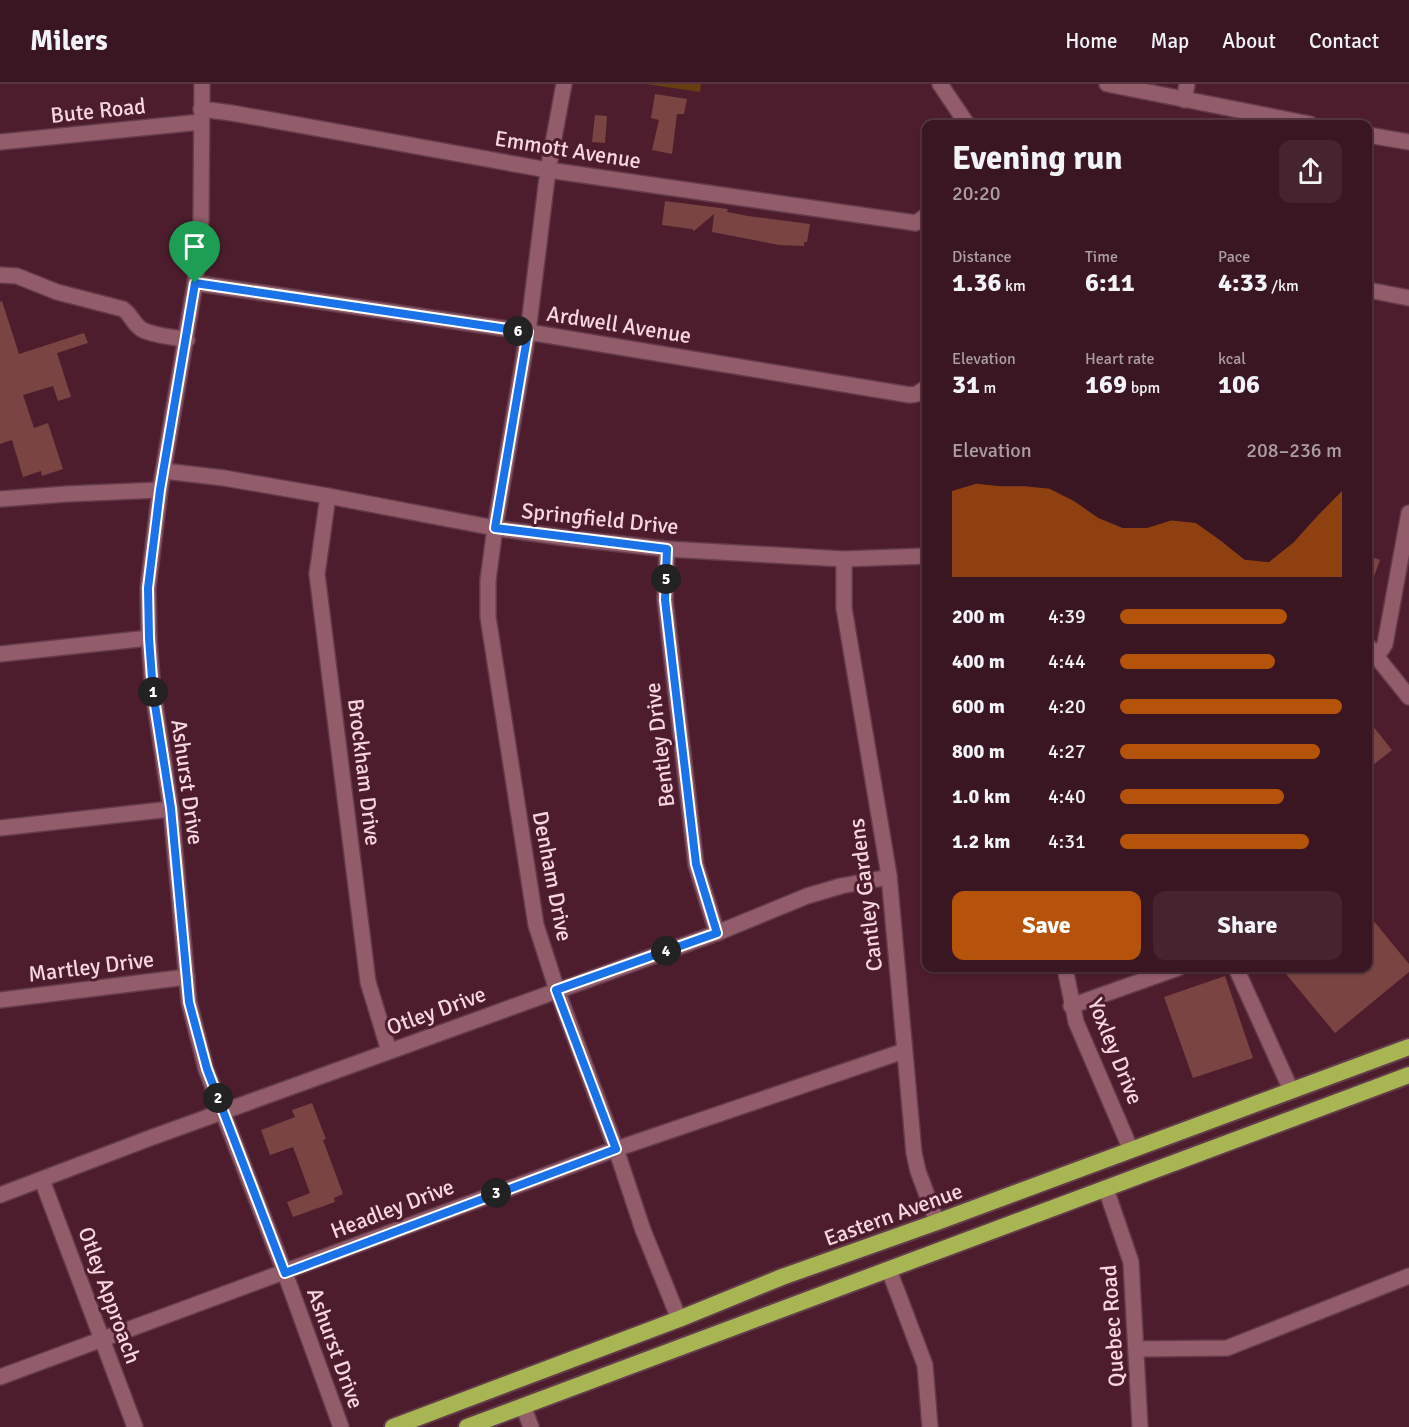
<!DOCTYPE html>
<html lang="en">
<head>
<meta charset="utf-8">
<style>
  body { margin:0; font-family:Signika,sans-serif; background:#45232f; color:#f1f3f6; height:100vh; display:flex; flex-direction:column; font-size:22px; white-space:nowrap }
  * { box-sizing:border-box; margin:0 }
  p { font-size:20px; color:#ab9fa5 }
  .icon { flex:none; width:33px; height:33px; fill:none; stroke:currentColor; stroke-width:2; stroke-linecap:round; stroke-linejoin:round }
  .map { position:relative; flex:1; overflow:hidden }
  .sheet { position:absolute; left:922px; top:36px; width:450px; height:852px; display:flex; flex-direction:column; background:#3a1622; border-radius:12px; box-shadow:0 2px 4px #0004,0 0 0 2px #543540 }
  .sheet>* { flex:none }
  .pin { position:absolute; display:grid; place-items:center; width:51px; height:51px; color:#fff; margin:-62px -26px; border-radius:50% 50% 50% 0; rotate:-45deg; box-shadow:0 0 6px #0007 }
  .pin .icon { rotate:45deg }
  .km { position:absolute; width:30px; height:30px; margin:-15px; border-radius:50%; background:#222; color:#fff; font-size:16px; line-height:30px; text-align:center }
  .round { display:grid; place-items:center; flex:none; width:63px; height:63px; border-radius:12px; background:#45232f }
  .head { display:flex; align-items:center; justify-content:space-between; height:102px; padding:0 30px }
  h1 { font-size:33px; font-weight:700; line-height:45px }
  .stats { display:grid; grid-template-columns:repeat(3,1fr); gap:9px; height:102px; padding:6px 30px }
  .stats div { display:grid; align-content:center }
  .stats b { font-size:26px; font-weight:700 }
  .stats small { font-size:16px; font-weight:400 }
  .stats p { font-size:16px }
  .chart { height:168px; padding:12px 30px }
  .chart p { display:flex; justify-content:space-between }
  .chart svg { width:100%; height:108px; margin-top:6px; fill:#b45309; opacity:.7 }
  .cta { display:flex; gap:12px; margin-top:auto; padding:12px 30px }
  .cta a { flex:1; height:69px; border-radius:12px; background:#b45309; color:#fff; font-size:24px; font-weight:700; line-height:69px; text-align:center }
  .cta a+a { background:#45232f; color:#f1f3f6 }
  ul { padding:0 30px; list-style:none; font-size:20px }
  li { display:grid; grid-template-columns:96px 72px 1fr; align-items:center; height:45px }
  li i { height:15px; border-radius:8px; background:#b45309 }
  header { display:flex; align-items:center; gap:36px; box-sizing:border-box; height:84px; padding:0 30px; background:#3a1622; border-bottom:2px solid #543540 }
  header strong { font-size:28px }
  nav { display:flex; gap:33px; margin-inline-start:auto; font-size:21px }
  .map>svg:first-child { display:block }
</style>
</head>
<body>
<header>
<strong>Milers</strong>
<nav><a>Home</a><a>Map</a><a>About</a><a>Contact</a></nav>
</header>
<div class="map">
<svg width="1409" height="1343" viewBox="0 0 1409 1343">
  <rect width="100%" height="100%" fill="#4d1d2d"/>
  <!-- green -->
  <path fill="#683d0f" d="M646 0H701L700 8Z"/>
  <!-- building -->
  <g fill="#7a4443">
    <path d="M655 10 687 15 684 30H677L672 70 652 66 659 36 651 34Z"/>
    <path d="M595 31 607 32 605 59 592 58Z"/>
    <path d="M665 117 728 125 727 128 748 132 810 140 807 158H804V162L779 161 712 148 714 130 694 147 692 145 662 141Z"/>
    <path d="M2 217 19 270 84 249 88 259 57 269 71 313 58 317 53 302 23 311 34 344 48 339 63 385 42 392 41 387 23 393 12 356 0 360V218Z"/>
    <path d="M1368 471 1380 476 1369 506 1368 505Z"/>
    <path d="M1368 636 1392 666 1368 685Z"/>
    <path d="M1368 830 1409 880V888L1335 949 1281 884H1368Z"/>
    <path d="M1225 892 1253 974 1193 994 1164 913Z"/>
    <path d="M312 1019 326 1055 323 1056 343 1110 334 1114 335 1118 293 1133 287 1118 310 1109 293 1063 270 1071 261 1046 295 1033 292 1026Z"/>
  </g>
  <g fill="none" stroke-linecap="round" stroke-linejoin="round">
    <defs>
      <g id="minor">
        <path d="M202 0 201 136 195 199 160 406 148 504 149 554 153 608 171 725 189 918 206 985 285 1189 341 1343"/>
        <path d="M564 0 548 86 528 248 495 444 488 496V533L536 841 557 906 616 1065 643 1146 679 1235"/>
        <path d="M1107 0 1310 40"/>
        <path d="M1184 16 1187 0"/>
        <path d="M201 25 232 29 548 86 916 139 927 131"/>
        <path d="M1368 51 1409 58"/>
        <path d="M0 58 201 38"/>
        <path d="M0 191 17 192 57 208 123 225C131 230 134 242 143 246 155 252 174 253 187 256"/>
        <path d="M195 199 528 248 910 311 917 310 927 303"/>
        <path d="M1368 206 1409 214"/>
        <path d="M164 387 224 394 328 412 495 444 567 454 667 465 844 475 927 472"/>
        <path d="M328 412 317 490 368 898 389 967"/>
        <path d="M0 415 67 410 160 406"/>
        <path d="M667 465 665 516 696 781 717 849"/>
        <path d="M844 475V524L889 791 914 1069 918 1087 937 1138"/>
        <path d="M0 570 149 554"/>
        <path d="M1368 576 1382 565 1385 560 1409 429"/>
        <path d="M0 744 171 725"/>
        <path d="M1065 884 1076 938 1131 1066"/>
        <path d="M1236 884 1291 1006"/>
        <path d="M0 916 187 893"/>
        <path d="M1071 922 1178 884"/>
        <path d="M42 1096 135 1343"/>
        <path d="M1106 1105 1131 1178 1140 1343"/>
        <path d="M0 1111 150 1054 717 849 807 812 841 802 889 793"/>
        <path d="M889 1186 925 1281 930 1343"/>
        <path d="M1137 1265 1227 1264 1409 1192"/>
        <path d="M0 1293 616 1065 904 967"/>
        <path d="M523 1322 531 1343"/>
      </g>
      <g id="tertiary">
        <path d="M940 0 967 40"/>
        <path d="M1368 562 1409 613"/>
      </g>
      <g id="trunk">
        <path d="M393 1343 679 1235 782 1193 937 1138 1409 963"/>
        <path d="M467 1343 1409 991"/>
      </g>
    </defs>
    <!-- minor casing -->
    <use href="#minor" stroke="#643b4a" stroke-width="18"/>
    <!-- tertiary casing -->
    <use href="#tertiary" stroke="#643b4a" stroke-width="18"/>
    <!-- trunk casing -->
    <use href="#trunk" stroke="#643b4a" stroke-width="20"/>
    <!-- minor -->
    <use href="#minor" stroke="#935c6b" stroke-width="15"/>
    <!-- tertiary -->
    <use href="#tertiary" stroke="#935c6b" stroke-width="15"/>
    <!-- trunk -->
    <use href="#trunk" stroke="#a7b652" stroke-width="16"/>
  </g>
  <g fill="none" stroke-linecap="round" stroke-linejoin="round">
    <defs>
      <path id="route" d="M195 199 528 248 495 444 667 465 665 516 696 780 717 849 556 906 616 1065 285 1189 207 985 189 918 171 724 153 608 149 554 148 504 160 406Z"/>
    </defs>
    <!-- route casing -->
    <use href="#route" stroke="#fff" stroke-width="12"/>
    <!-- route -->
    <use href="#route" stroke="#1a73e8" stroke-width="8"/>
  </g>
  <g text-anchor="middle" stroke-width="6" stroke-linejoin="round" paint-order="stroke">
    <!-- street labels -->
    <g font-size="22" fill="#f7d7df" stroke="#4d1d2d">
      <text transform="translate(98 26) rotate(-6)" y="8">Bute Road</text>
      <text transform="translate(568 65) rotate(9)" y="8">Emmott Avenue</text>
      <text transform="translate(619 240) rotate(9)" y="8">Ardwell Avenue</text>
      <text transform="translate(600 434) rotate(6)" y="8">Springfield Drive</text>
      <text transform="translate(659 661) rotate(-97)" y="8">Bentley Drive</text>
      <text transform="translate(365 688) rotate(83)" y="8">Brockham Drive</text>
      <text transform="translate(188 698) rotate(82)" y="8">Ashurst Drive</text>
      <text transform="translate(553 792) rotate(79)" y="8">Denham Drive</text>
      <text transform="translate(865 811) rotate(-97)" y="8">Cantley Gardens</text>
      <text transform="translate(91 882) rotate(-7)" y="8">Martley Drive</text>
      <text transform="translate(436 926) rotate(-20)" y="8">Otley Drive</text>
      <text transform="translate(1116 967) rotate(68)" y="8">Yoxley Drive</text>
      <text transform="translate(392 1124) rotate(-21)" y="8">Headley Drive</text>
      <text transform="translate(893 1130) rotate(-20)" y="8">Eastern Avenue</text>
      <text transform="translate(110 1211) rotate(70)" y="8">Otley Approach</text>
      <text transform="translate(1112 1242) rotate(-94)" y="8">Quebec Road</text>
      <text transform="translate(336 1264) rotate(70)" y="8">Ashurst Drive</text>
    </g>
  </g>
</svg>
<div class="pin" style="left:195px;top:199px;background:#1e9e55"><svg class="icon" aria-label="arrive" viewBox="0 0 24 24"><path d="M6 21V4h12l-3 4 3 4H6"/></svg></div>
<b class="km" style="left:153px;top:608px">1</b>
<b class="km" style="left:218px;top:1014px">2</b>
<b class="km" style="left:496px;top:1109px">3</b>
<b class="km" style="left:666px;top:867px">4</b>
<b class="km" style="left:666px;top:495px">5</b>
<b class="km" style="left:518px;top:247px">6</b>
<section class="sheet">
<div class="head"><div><h1>Evening run</h1><p>20:20</p></div><a class="round"><svg class="icon" aria-label="share" viewBox="0 0 24 24"><path d="M12 15V3M7 8l5-5 5 5M5 13v7h14v-7"/></svg></a></div>
<div class="stats">
<div><p>Distance</p><b>1.36<small> km</small></b></div>
<div><p>Time</p><b>6:11</b></div>
<div><p>Pace</p><b>4:33<small> /km</small></b></div>
</div>
<div class="stats">
<div><p>Elevation</p><b>31<small> m</small></b></div>
<div><p>Heart rate</p><b>169<small> bpm</small></b></div>
<div><p>kcal</p><b>106</b></div>
</div>
<div class="chart"><p><span>Elevation</span>208–236 m</p>
<svg viewBox="0 0 160 44" preserveAspectRatio="none"><path d="M0 44V9L10 6L20 7L30 7L40 8L50 13L60 20L70 24L80 24L90 21L100 22L110 29L120 37L130 38L140 30L150 19L160 9V44z"/></svg>
</div>
<ul>
<li><b>200 m</b>4:39<i style="width:75%"></i></li>
<li><b>400 m</b>4:44<i style="width:70%"></i></li>
<li><b>600 m</b>4:20<i style="width:100%"></i></li>
<li><b>800 m</b>4:27<i style="width:90%"></i></li>
<li><b>1.0 km</b>4:40<i style="width:74%"></i></li>
<li><b>1.2 km</b>4:31<i style="width:85%"></i></li>
</ul>
<div class="cta"><a>Save</a><a>Share</a></div>
</section>
</div>
</body>
</html>
